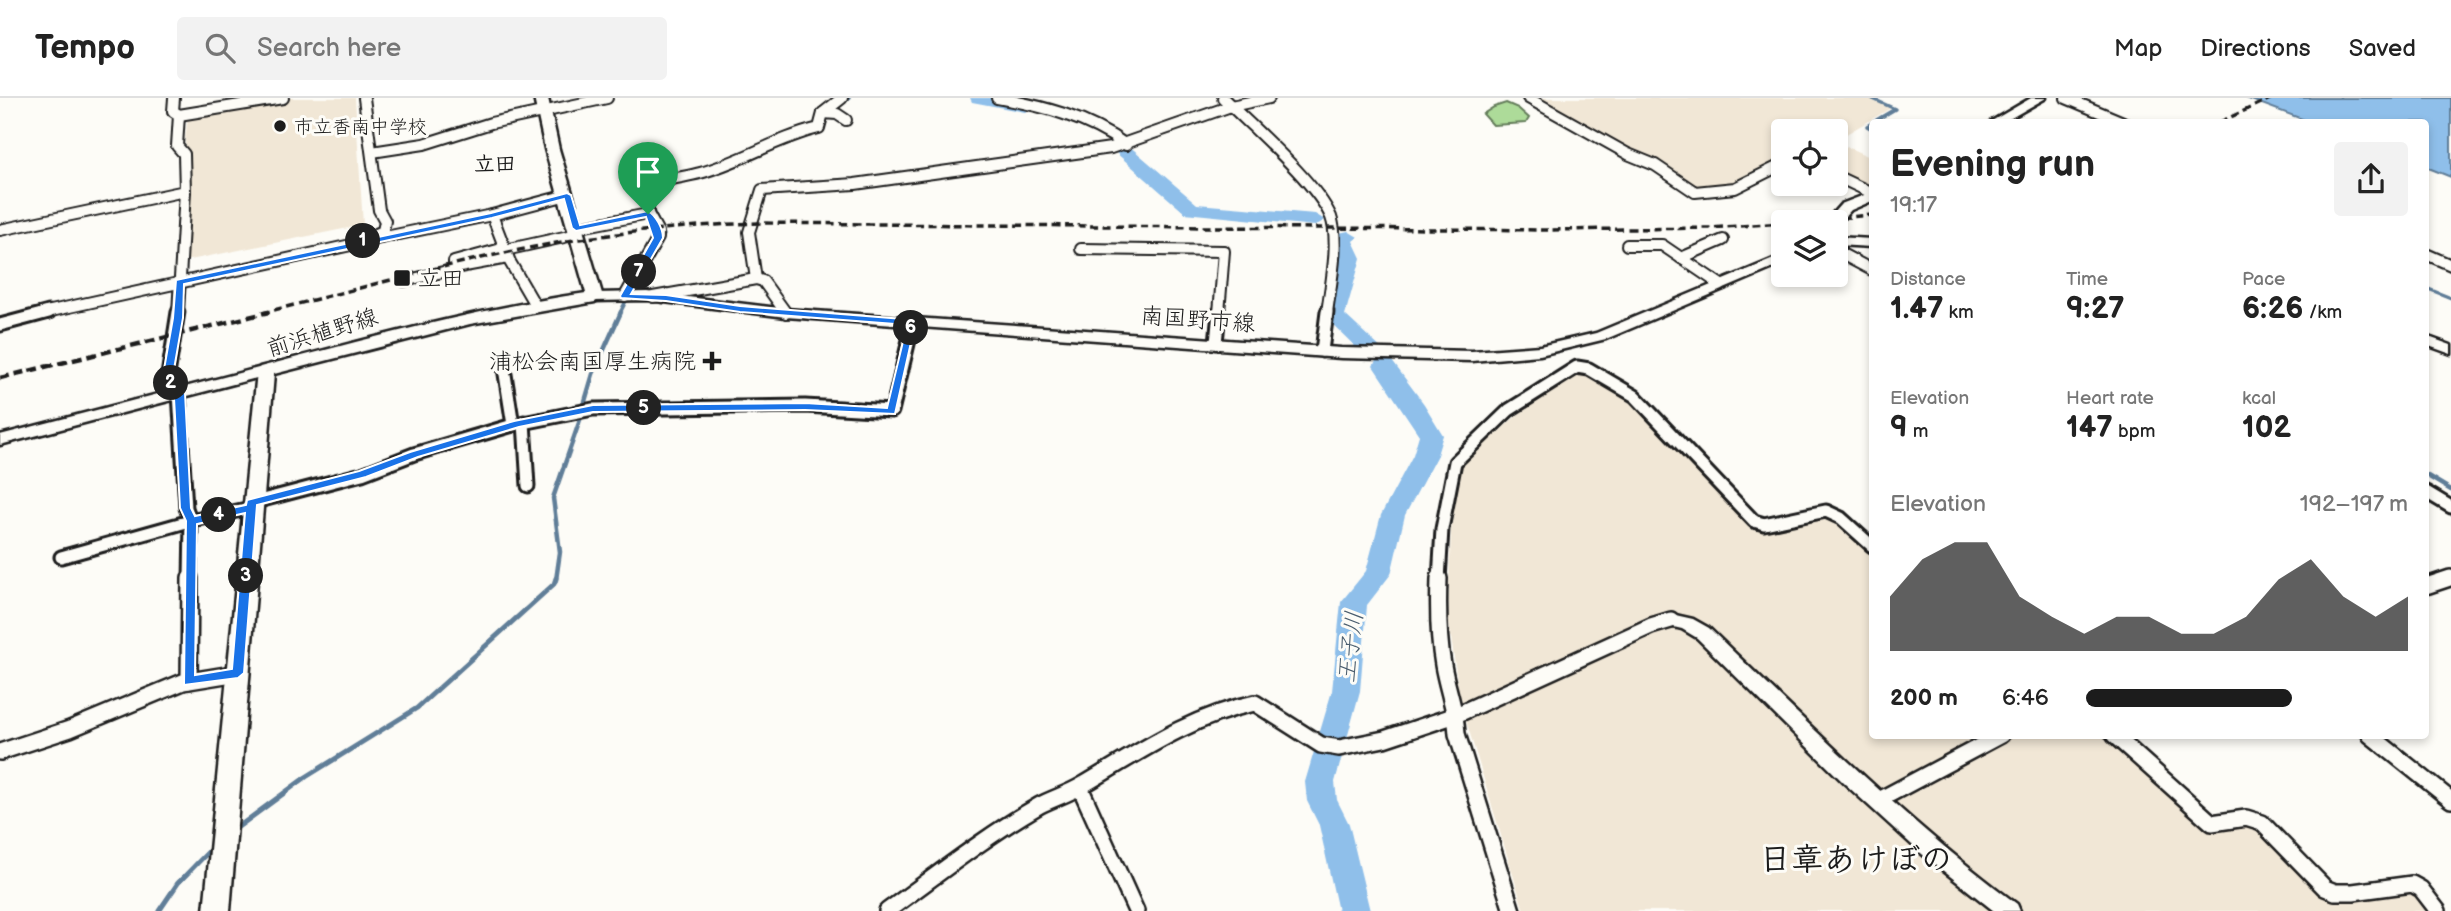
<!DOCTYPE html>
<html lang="en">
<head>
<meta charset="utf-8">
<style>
  body { margin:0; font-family:"Balsamiq Sans","Klee One",sans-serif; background:#f2f2f2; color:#222; height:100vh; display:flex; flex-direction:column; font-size:26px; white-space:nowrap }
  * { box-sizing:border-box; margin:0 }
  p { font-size:23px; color:#767676 }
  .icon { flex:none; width:38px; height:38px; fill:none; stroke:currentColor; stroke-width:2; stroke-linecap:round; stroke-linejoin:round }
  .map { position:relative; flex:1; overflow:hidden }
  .sheet { position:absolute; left:1869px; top:21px; width:560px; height:620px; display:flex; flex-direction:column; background:#fff; border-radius:7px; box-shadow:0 4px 10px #0003 }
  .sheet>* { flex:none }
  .buttons { position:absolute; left:1771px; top:21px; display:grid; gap:14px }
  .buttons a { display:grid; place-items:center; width:77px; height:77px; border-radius:7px; background:#fff; box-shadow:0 4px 10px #0003; font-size:35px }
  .pin { position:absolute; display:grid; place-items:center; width:60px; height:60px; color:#fff; margin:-72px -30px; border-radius:50% 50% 50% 0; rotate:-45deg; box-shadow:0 0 7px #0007 }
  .pin .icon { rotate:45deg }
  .km { position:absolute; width:35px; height:35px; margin:-18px; border-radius:50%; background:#222; color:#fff; font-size:19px; line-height:35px; text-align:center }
  .round { display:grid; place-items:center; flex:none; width:74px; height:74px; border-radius:7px; background:#f2f2f2 }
  .overview { display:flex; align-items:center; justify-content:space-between; height:119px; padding:0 21px }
  h1 { font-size:38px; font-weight:700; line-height:52px }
  .figures { display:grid; grid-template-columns:repeat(3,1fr); gap:10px; height:119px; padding:7px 21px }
  .figures div { display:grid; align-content:center }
  .figures b { font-size:30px; font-weight:700 }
  .figures small { font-size:19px; font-weight:400 }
  .figures p { font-size:19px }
  .chart { height:196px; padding:14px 21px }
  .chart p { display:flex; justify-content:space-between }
  .chart svg { width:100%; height:126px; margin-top:7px; fill:#1c1c1c; opacity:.7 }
  ul { padding:0 21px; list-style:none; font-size:23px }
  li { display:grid; grid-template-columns:112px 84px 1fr; align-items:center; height:52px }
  li i { height:18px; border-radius:9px; background:#1c1c1c }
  header { display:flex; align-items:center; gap:42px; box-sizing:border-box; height:98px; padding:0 35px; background:#fff; border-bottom:2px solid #e0e0e0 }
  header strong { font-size:33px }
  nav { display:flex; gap:38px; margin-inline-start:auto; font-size:24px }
  .search { width:490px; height:63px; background:#f2f2f2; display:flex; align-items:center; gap:18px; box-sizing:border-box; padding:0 24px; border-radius:7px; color:#767676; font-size:26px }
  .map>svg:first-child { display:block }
</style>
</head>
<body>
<header>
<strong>Tempo</strong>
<div class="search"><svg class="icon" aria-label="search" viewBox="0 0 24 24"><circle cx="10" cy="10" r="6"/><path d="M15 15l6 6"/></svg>Search here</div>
<nav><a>Map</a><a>Directions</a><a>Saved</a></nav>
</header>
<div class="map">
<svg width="2451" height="813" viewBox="0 0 2451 813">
  <rect width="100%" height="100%" fill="#fdfcf7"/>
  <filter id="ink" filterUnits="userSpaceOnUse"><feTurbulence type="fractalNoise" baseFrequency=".0143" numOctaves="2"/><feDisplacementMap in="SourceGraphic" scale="14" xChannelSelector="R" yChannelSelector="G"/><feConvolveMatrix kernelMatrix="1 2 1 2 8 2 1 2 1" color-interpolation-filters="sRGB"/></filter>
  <g filter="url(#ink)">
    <!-- built -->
    <g fill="#f1e7d6">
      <path d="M291 0H355L363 127 185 163 190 91 185 42 188 18Z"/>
      <path d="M1534 0H1868L1891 10 1836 42V33H1783V62L1728 87 1695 90Z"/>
      <path d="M1836 44 1872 60V92L1836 76Z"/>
      <path d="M1585 276 1629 299 1761 432 1828 419 1837 423 1872 453V637H2102L2210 730 2250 728 2272 737 2320 796 2417 797 2429 813H1524L1460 603 1448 518 1451 432 1460 367 1521 314 1572 280Z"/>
    </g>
    <!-- green -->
    <path fill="#addb99" stroke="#647c5a" stroke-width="2" d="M1506 5 1518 10 1529 20 1526 25 1493 27 1483 16 1494 9Z"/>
    <!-- water -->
    <path fill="#8fbfea" stroke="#617e98" stroke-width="2" d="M2246 0H2451V79L2426 69V24H2310Z"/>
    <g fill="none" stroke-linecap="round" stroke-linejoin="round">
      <!-- stream-far2 -->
      <g stroke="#617e98" stroke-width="3.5">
        <path d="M1871 0 1895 11 1873 24"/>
        <path d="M1872 25 1867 28 1872 31"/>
        <path d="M822 32 828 16 849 0"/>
        <path d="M653 159 664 137 653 113 656 89"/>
        <path d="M2426 190 2451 200"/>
        <path d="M620 215 626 203"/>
      </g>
      <!-- stream-far1 -->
      <g stroke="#617e98" stroke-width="4.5">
        <path d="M583 310 593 276 621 214"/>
        <path d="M2426 377 2451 392"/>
        <path d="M556 482 560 454 553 400 582 316"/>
      </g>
      <!-- stream -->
      <g stroke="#617e98" stroke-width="5">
        <path d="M234 732 306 679 417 610 554 486 556 480"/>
        <path d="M159 813 178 785 213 749"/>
      </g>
      <!-- river -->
      <g fill="#8fbfea" fill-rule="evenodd">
        <path d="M970 0H1004L1031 5 1033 9 1025 14 972 4Z"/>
        <path d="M1121 45 1127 46 1197 106 1315 116 1325 122 1315 128 1185 115 1115 54 1112 50 1115 46Z"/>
        <path d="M1348 133 1358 139 1353 143 1361 160 1345 217 1384 253 1381 258H1365L1325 219 1324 212 1341 160 1332 140 1335 136Z"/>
        <path d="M1384 261 1392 263 1424 306 1443 337 1437 357 1405 417 1391 476 1367 507 1360 593 1335 684 1337 702 1349 726 1370 813H1338L1319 727 1307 703 1305 684 1332 593 1341 504 1366 473 1381 417 1413 357 1419 337 1373 268 1376 263Z"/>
      </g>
      <defs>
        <g id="minor-far2">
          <path d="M174 0 173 13 179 17 177 48 184 56 185 93 178 215"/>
          <path d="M997 0C1043 8 1087 19 1126 47"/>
          <path d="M1223 0C1251 28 1317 85 1331 119 1340 144 1330 190 1327 215"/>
          <path d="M1528 0 1628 56 1655 67 1695 94 1735 90 1783 66"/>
          <path d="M2066 0 2123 24"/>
          <path d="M823 15 837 16 846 22"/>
          <path d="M179 17 283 0"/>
          <path d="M372 54 424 46 491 25 607 0"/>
          <path d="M1836 78 1872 95"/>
          <path d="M492 117 510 164 535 207"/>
          <path d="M576 130 648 116V90C665 80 682 80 700 75 741 64 777 40 819 30L823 15 842 0"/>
          <path d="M0 132 185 93"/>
          <path d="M371 142 492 117 567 97"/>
          <path d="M1627 147H1662L1721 187"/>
          <path d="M505 150 454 164V170L508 160"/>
          <path d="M1081 151 1224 153 1219 215"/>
          <path d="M505 152 578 136"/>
          <path d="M1836 153 1872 172"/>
          <path d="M2426 156 2451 167"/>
          <path d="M1681 160 1723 142"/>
          <path d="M756 181 749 134 762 92 855 86 1111 50 1231 8 1269 0"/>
          <path d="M404 183 456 171"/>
          <path d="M625 198 658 140V134L648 116"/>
          <path d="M653 199 756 181 763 183 786 215"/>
          <path d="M42 215 351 147 383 133 385 123 379 112 364 0"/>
        </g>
        <g id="minor-far1">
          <path d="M0 227 49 214"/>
          <path d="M1216 245 1219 214"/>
          <path d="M1322 253 1327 214"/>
          <path d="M504 270 513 327"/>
          <path d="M179 295 186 410 191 423 190 482"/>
          <path d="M174 297 168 277 178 214"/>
          <path d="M524 324 528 388"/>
          <path d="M2426 394 2451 409"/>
          <path d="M251 405 362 376 414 356 513 327 593 311 805 308 892 313 913 225"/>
          <path d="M61 459 190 423 251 410"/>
          <path d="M1439 482 1442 431 1455 364 1509 312 1577 269 1589 271 1635 298 1754 423 1764 426 1826 413 1841 420 1872 448"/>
          <path d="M2444 482 2451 480"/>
        </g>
        <g id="minor">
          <path d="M1439 480C1438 509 1438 539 1443 567 1447 591 1456 612 1457 636L1512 813"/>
          <path d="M2426 488 2450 480"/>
          <path d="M189 583 190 480"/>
          <path d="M2114 637 2212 725 2246 720 2262 725 2325 790 2335 794H2353L2412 786 2421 791 2438 813"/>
          <path d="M2370 637 2451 702"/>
          <path d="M0 654 70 631 183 584 238 575"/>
          <path d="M1080 689 1136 813"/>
          <path d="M1877 703 2001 637"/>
          <path d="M887 813C937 777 986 738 1040 707 1054 700 1070 695 1083 687 1139 654 1191 618 1255 605L1321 647 1339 650 1384 641 1456 617 1651 528 1671 522"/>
        </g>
        <g id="tertiary">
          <path d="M1836 139 1872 141V149L1836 147Z"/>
          <path d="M2426 238 2451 247V256L2426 247Z"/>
          <path d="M1671 516 1693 521 1709 530C1809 626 1906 724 2017 806L2020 813H1994L1922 756 1845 686 1697 540 1682 531 1665 527 1662 522 1665 517Z"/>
        </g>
        <g id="secondary">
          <path d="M2031 0H2046L2004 24H1990Z"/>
          <path d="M1872 94V103L1851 112 1837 127 1836 124H1825L1841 106Z"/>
          <path d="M1783 157V166L1606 241 1540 257 1472 263 1341 260 786 219 647 202 595 203 588 199 595 195 647 194 786 211 1341 250 1472 253 1540 248 1596 235Z"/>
          <path d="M266 268 272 270 274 273 272 276 0 347V337Z"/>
        </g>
        <path id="primary" d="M534 0H548L559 51 603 199 595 204 470 226 274 276 230 813H204L257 273 260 269C368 241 475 211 586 195L545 51Z"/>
      </defs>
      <!-- minor-far2 casing -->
      <use href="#minor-far2" stroke="#1c1c1c" stroke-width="14"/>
      <!-- minor-far1 casing -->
      <use href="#minor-far1" stroke="#1c1c1c" stroke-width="17"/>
      <!-- minor casing -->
      <use href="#minor" stroke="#1c1c1c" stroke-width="20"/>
      <!-- tertiary casing -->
      <use href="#tertiary" stroke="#1c1c1c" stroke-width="5"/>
      <!-- secondary casing -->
      <use href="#secondary" stroke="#1c1c1c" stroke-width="5"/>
      <!-- primary casing -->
      <use href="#primary" stroke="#1c1c1c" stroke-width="5"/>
      <!-- minor-far2 -->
      <use href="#minor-far2" stroke="#fdfcf7" stroke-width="10"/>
      <!-- minor-far1 -->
      <use href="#minor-far1" stroke="#fdfcf7" stroke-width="11"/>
      <!-- minor -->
      <use href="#minor" stroke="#fdfcf7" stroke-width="15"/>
      <!-- tertiary -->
      <use href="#tertiary" fill="#fdfcf7" fill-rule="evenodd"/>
      <!-- secondary -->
      <use href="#secondary" fill="#fdfcf7" fill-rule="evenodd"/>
      <!-- primary -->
      <use href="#primary" fill="#fdfcf7" fill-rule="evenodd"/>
      <!-- rail-far1 -->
      <g stroke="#1c1c1c" stroke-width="3.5" stroke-dasharray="8 4.5" stroke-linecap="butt">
        <path d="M2220 24 2272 0"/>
        <path d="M1792 124 1872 117"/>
        <path d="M262 215C363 190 465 160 568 143 631 133 695 127 759 125L1547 132 1710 130 1783 125"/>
      </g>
      <!-- rail -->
      <path stroke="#1c1c1c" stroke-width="4.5" stroke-dasharray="10 5" stroke-linecap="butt" d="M0 280 269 214"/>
    </g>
  </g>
  <!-- route -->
  <path fill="#1a73e8" stroke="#fff" stroke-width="2" fill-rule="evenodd" d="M567 95 571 97 580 127 648 113C656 117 663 131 663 140L631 196 666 197 740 208 916 222 895 316 805 312 593 314 519 329 418 359 366 379 257 407 244 575 238 580 184 587 186 423 180 410 174 300 169 297 163 277 173 220 176 182 491 115ZM564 101 572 130 576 133 646 119 653 140 620 198 621 200 666 203 740 214 907 227 887 310 805 305 593 307 514 323 410 354 359 373 247 402 246 407 195 418 191 410 185 295 178 292 173 277 183 220 184 186 492 120ZM245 415 232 571 195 577 197 426Z"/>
  <!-- markers -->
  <g fill="#1c1c1c" stroke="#fdfcf7" stroke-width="2.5">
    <circle cx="280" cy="28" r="7"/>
    <rect x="393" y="171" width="18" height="18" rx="3.5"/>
    <path d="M708.5 252.5h7v7h7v7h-7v7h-7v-7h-7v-7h7z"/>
  </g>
  <g text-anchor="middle" stroke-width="6" stroke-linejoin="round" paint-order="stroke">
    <!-- far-poi labels -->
    <g font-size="19" fill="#1c1c1c" stroke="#fdfcf7" text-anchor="start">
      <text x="294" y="35">市立香南中学校</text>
    </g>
    <!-- far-quarter labels -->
    <g font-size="21" font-weight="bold" fill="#1c1c1c" stroke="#fdfcf7">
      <text x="495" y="73">立田</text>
    </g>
    <!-- poi labels -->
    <g font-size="23" fill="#1c1c1c" stroke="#fdfcf7" text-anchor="start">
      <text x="418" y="188">立田</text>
      <text x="696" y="271" text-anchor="end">浦松会南国厚生病院</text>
    </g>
    <!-- street labels -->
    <g font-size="23" fill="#1c1c1c" stroke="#fdfcf7">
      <text transform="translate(1198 221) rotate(4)" y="8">南国野市線</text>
      <text transform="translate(322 234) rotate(-17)" y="8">前浜植野線</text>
    </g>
    <!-- water labels -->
    <g font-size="24" font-style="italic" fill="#4a5d6e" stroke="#fdfcf7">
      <text transform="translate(1350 549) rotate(-83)" y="8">王子川</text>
    </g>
    <!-- near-quarter labels -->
    <g font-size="32" font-weight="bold" fill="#1c1c1c" stroke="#fdfcf7">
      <text x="1856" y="772">日章あけぼの</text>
    </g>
  </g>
</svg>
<div class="buttons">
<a><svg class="icon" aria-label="locate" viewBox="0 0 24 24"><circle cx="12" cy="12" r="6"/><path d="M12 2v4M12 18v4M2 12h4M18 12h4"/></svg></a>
<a><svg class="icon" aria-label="layers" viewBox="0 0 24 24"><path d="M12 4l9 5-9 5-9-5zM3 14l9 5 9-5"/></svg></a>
</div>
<div class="pin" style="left:648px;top:116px;background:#1e9e55"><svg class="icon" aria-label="arrive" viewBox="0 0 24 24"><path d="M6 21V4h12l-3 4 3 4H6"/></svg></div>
<b class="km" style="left:363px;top:143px">1</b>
<b class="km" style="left:171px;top:285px">2</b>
<b class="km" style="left:246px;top:478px">3</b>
<b class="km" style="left:219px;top:417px">4</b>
<b class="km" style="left:644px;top:310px">5</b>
<b class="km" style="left:911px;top:230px">6</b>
<b class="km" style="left:639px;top:174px">7</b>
<section class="sheet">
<div class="overview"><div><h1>Evening run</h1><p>19:17</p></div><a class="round"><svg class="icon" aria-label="share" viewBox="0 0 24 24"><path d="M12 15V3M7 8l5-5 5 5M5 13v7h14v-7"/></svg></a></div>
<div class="figures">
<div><p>Distance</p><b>1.47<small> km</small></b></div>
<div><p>Time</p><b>9:27</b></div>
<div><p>Pace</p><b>6:26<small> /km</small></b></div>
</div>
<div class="figures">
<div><p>Elevation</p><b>9<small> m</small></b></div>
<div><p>Heart rate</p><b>147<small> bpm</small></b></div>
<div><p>kcal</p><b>102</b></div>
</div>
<div class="chart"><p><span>Elevation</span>192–197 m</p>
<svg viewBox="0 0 160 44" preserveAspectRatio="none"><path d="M0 44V25L10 12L20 6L30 6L40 25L50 32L60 38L70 32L80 32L90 38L100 38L110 32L120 19L130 12L140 25L150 32L160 25V44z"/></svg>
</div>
<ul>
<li><b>200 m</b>6:46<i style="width:64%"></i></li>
</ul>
</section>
</div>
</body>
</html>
